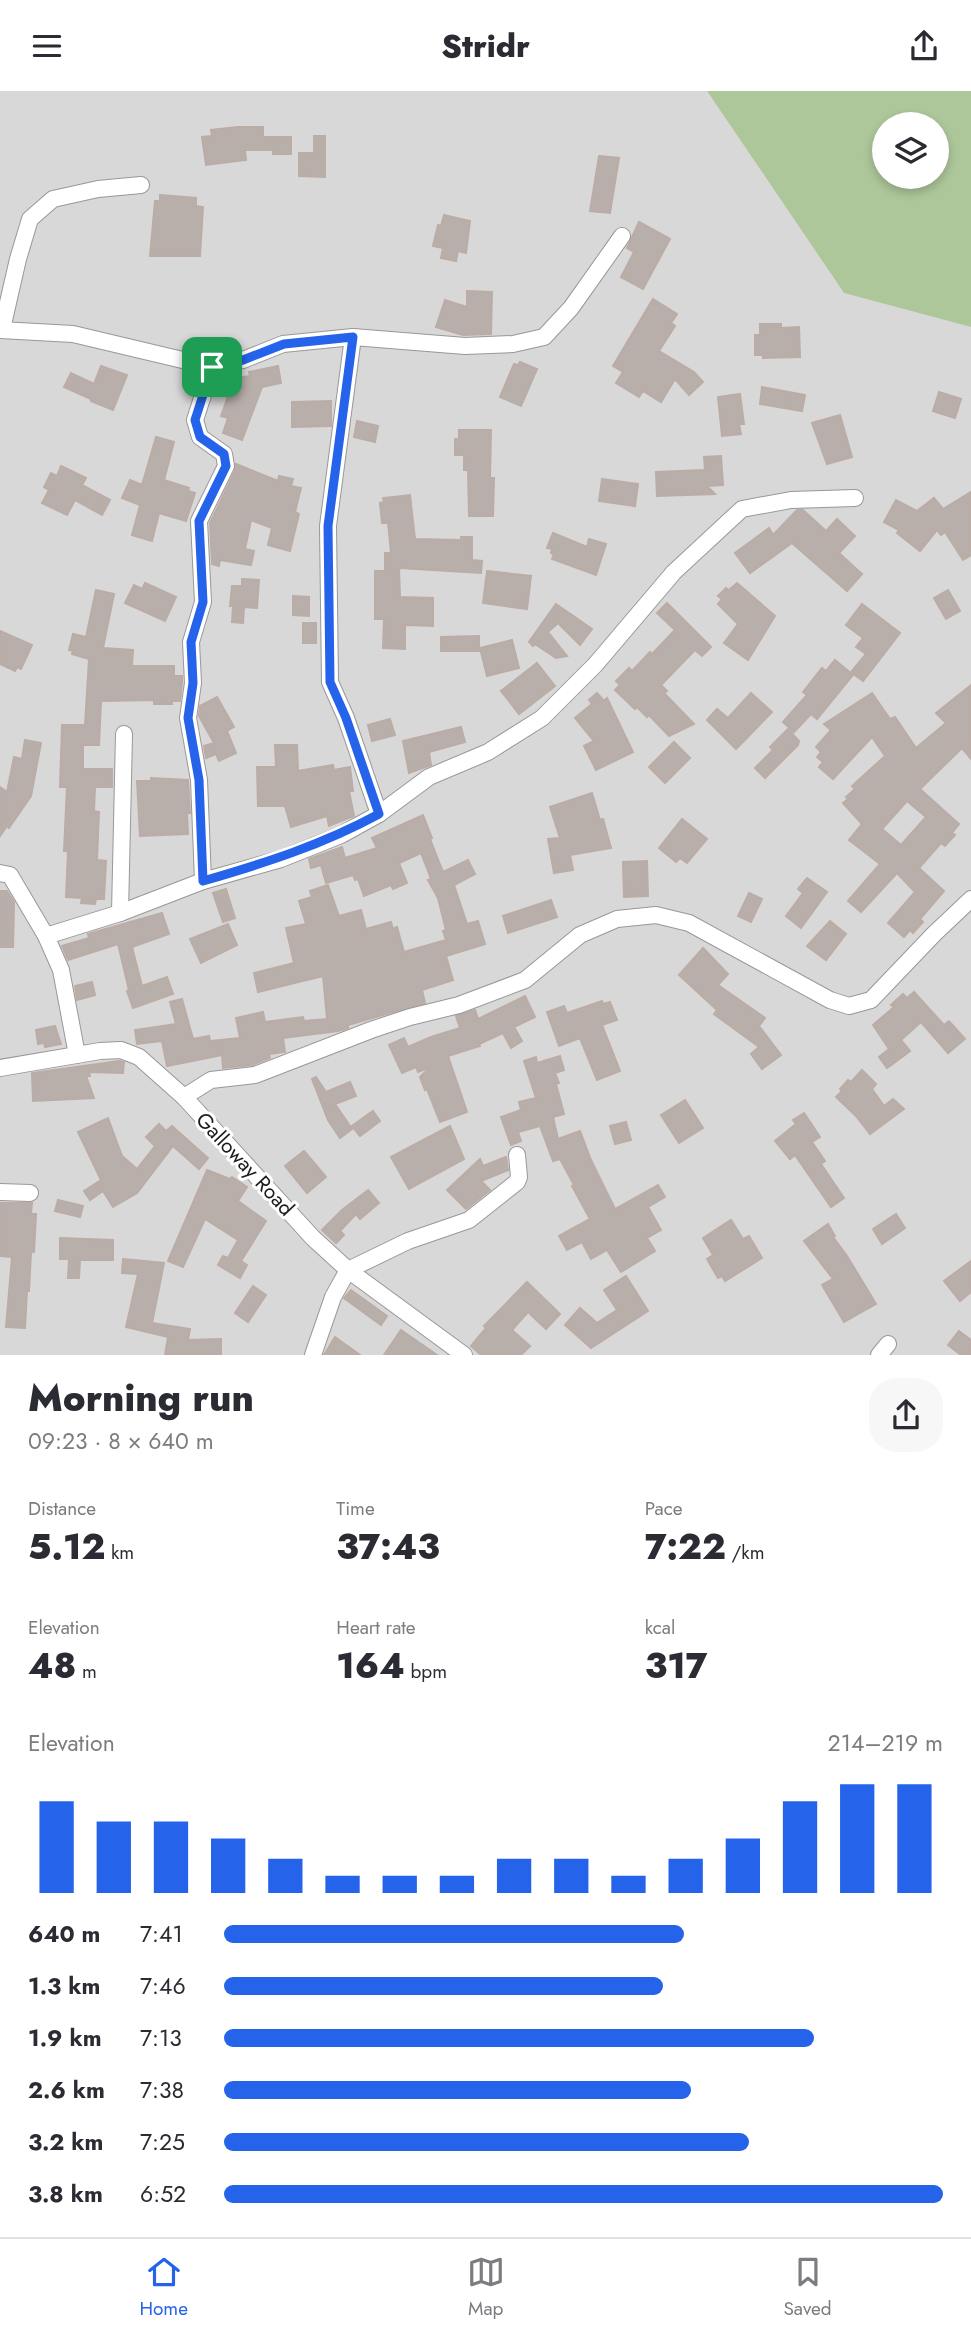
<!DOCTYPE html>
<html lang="en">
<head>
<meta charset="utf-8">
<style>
  body { margin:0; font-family:Jost,sans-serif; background:#f7f7f7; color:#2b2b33; height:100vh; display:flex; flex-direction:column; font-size:26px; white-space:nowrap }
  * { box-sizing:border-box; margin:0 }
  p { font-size:23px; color:#7c7c81 }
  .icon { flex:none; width:38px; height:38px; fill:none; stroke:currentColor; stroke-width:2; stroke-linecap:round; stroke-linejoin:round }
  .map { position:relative; height:1264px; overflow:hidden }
  .drawer { display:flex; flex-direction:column; background:#fff; flex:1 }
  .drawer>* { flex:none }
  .fabs { position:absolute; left:872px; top:21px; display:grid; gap:14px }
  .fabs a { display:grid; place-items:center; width:77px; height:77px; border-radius:50%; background:#fff; box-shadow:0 4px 10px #0003; font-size:35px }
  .pin { position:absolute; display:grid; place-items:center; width:60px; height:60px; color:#fff; margin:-30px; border-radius:14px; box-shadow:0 4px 10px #0006 }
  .round { display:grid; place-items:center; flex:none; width:74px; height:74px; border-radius:28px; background:#f7f7f7 }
  .headline { display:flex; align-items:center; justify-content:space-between; height:119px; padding:0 28px }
  h1 { font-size:38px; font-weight:800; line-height:52px }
  .stats { display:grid; grid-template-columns:repeat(3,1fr); gap:10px; height:119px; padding:7px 28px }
  .stats div { display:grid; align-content:center }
  .stats b { font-size:35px; font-weight:800 }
  .stats small { font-size:19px; font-weight:400 }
  .stats p { font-size:19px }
  .chart { height:196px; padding:14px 28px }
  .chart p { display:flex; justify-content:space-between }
  .chart svg { width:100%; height:126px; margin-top:7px; stroke:#2563eb; stroke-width:6 }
  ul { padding:0 28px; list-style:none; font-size:23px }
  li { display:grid; grid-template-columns:112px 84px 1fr; align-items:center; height:52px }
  li i { height:18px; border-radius:9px; background:#2563eb }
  header { display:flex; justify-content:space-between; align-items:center; height:91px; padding:0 28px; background:#fff; font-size:32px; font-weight:800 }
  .menu { display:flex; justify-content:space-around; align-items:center; height:98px; border-top:2px solid #e1e1e2; background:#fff; font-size:19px; color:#7c7c81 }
  .menu a { display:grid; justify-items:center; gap:4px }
  .menu .active { color:#2563eb }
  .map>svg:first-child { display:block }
</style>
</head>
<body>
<header><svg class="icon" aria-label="menu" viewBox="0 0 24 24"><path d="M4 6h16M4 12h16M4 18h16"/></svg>Stridr<svg class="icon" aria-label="share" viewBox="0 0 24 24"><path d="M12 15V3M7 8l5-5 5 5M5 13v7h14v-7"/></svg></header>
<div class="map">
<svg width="971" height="1264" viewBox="0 0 971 1264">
  <rect width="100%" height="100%" fill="#ebe6e1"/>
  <!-- residential -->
  <path fill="#d9d8d8" d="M0 0H707L844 202 971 236V1264H0Z"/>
  <!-- forest -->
  <path fill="#adc69a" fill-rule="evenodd" d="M707 0H971V236L844 202ZM884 33H936V86H884Z"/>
  <!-- building -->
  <g fill="#b8afab" stroke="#bbaca5" stroke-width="2" fill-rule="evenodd">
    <path d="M238 36H263V46H291V63H273V59H245L246 69 206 74 202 46 212 45 211 39Z"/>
    <path d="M314 45H325V86L299 85V62H314Z"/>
    <path d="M599 65 619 67 610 122 590 120Z"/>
    <path d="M160 104 196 107V115L203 116 200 165H150L155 110H160Z"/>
    <path d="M444 124 470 130 466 162 458 160 456 170 441 167 443 157 433 155 438 134 441 135Z"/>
    <path d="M639 131 670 148 643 198 621 186 634 161 627 157Z"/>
    <path d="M467 200 492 201 491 243 463 244 436 236 445 209 467 216Z"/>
    <path d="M653 208 677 223 671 232 675 235 659 260 694 281 703 291 689 304 675 288 661 311 643 300 639 306 616 292 623 281 613 275Z"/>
    <path d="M760 233H781V237L799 236 800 266 763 267V264H755V244H760Z"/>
    <path d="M520 271 537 278 521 315 500 306 514 273 518 274Z"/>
    <path d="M101 275 127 284 113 319 91 310V308L64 296 71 282 94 293Z"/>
    <path d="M278 275 281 292 262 296 242 349 223 342 228 327 221 325 231 297 230 288 250 285 249 281Z"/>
    <path d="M762 296 805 304 802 320 760 313Z"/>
    <path d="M939 301 961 308 955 327 933 320Z"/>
    <path d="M740 303 744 333H739L741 343 722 345 718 306Z"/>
    <path d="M331 310V335L292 336V311Z"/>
    <path d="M840 324 852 366 827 373 812 332Z"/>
    <path d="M357 330 378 335 375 351 354 346Z"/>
    <path d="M459 339H491L490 387H494L493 425H469L468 379H464V364H455V348H459Z"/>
    <path d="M156 346 174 351 164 389 189 397 188 400 195 402 186 430 159 422 152 450 132 444 140 414 122 407 130 389 142 394Z"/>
    <path d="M721 365 723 394 707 395 715 403 657 405 656 381 705 379 704 366Z"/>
    <path d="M236 373 278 390 279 385 293 388 291 395 301 397 295 421 299 423 290 460 268 454 272 437 251 429 245 458 254 460 251 474 220 469 219 475 212 473 210 432 235 380Z"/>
    <path d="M61 375 86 387 82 394 110 409 102 424 75 409 67 424 42 412 49 399 44 396 51 382 57 385Z"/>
    <path d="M602 388 638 393 635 415 599 410Z"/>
    <path d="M971 401V464L963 469 945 441 941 444 937 439 920 460 897 442 899 439 884 431 896 409 917 420 934 407 943 418Z"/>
    <path d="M410 404 415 448 461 449V446H472V469L482 470 481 482 399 477 400 506 433 507V535L405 534V558L383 557 384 528H375V480H385V462H391L388 432H382L380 412 384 411 383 407Z"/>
    <path d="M797 419H803L826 440 837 428 855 445 839 462 862 483 847 500 792 452 750 482 735 462 769 437 773 444Z"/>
    <path d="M553 442 587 456 589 448 606 453 596 484 552 468 554 463 551 462 552 458 547 457Z"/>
    <path d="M487 480 531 485 527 518 483 512Z"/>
    <path d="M242 488 259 489 257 517 244 516 243 532 232 531 233 515H230L232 495H242Z"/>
    <path d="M145 492 176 506 165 530 125 512 134 494 142 498Z"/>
    <path d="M737 492 775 525 748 569 724 552 738 533 718 513 722 508 718 505 726 497 729 499Z"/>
    <path d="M96 499 114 503 103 557 133 559 132 575H174V585H182V592L180 610H172V613H154V609L101 610 99 654H83V678H112V696H95L94 720 99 721 97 769 106 770 104 808H96L95 813 81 812 82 807 66 806 68 760H64L67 696H60L62 634H85L89 568 72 563 73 560 69 559 73 543 86 546Z"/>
    <path d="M948 499 960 520 946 528 934 507Z"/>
    <path d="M293 505 309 506V525L293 524Z"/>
    <path d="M667 512 711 556 702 565 695 559 661 594 667 600 664 602 694 633 669 645 649 624 647 626 637 616 635 618 615 599 620 594 616 590 629 577 632 580 650 561 652 563 675 539 657 522Z"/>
    <path d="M556 513 592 538 580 554 558 532 548 541 567 565 556 567 535 553 533 555 529 551Z"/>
    <path d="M862 513 900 542 863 590 851 581 866 563 856 556 863 547 846 534Z"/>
    <rect x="303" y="532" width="13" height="20"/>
    <path d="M0 540 32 554 21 578 17 576 15 580 0 573Z"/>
    <path d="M479 545V560H441V546Z"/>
    <path d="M512 549 519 577 487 585 480 557Z"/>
    <path d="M835 569 853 584 817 628 811 623 794 641 783 631 807 604 803 601 822 577 826 580Z"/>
    <path d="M537 572 555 595 519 623 501 600Z"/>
    <path d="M971 594V668L962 657 920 698 959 733 952 742 955 744 945 755 941 752 919 777 944 800 920 828 923 831 913 842 910 839 904 846 888 832 915 801 897 782 861 821 848 810 880 773 849 749 862 733 843 712 848 708 846 706 855 698 852 695 885 665 872 646 833 688 819 676 823 671 817 666 821 661 816 656 831 639 824 633 872 602 890 628 895 626 916 657 946 632 936 622ZM907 710 926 726 901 754 882 738Z"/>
    <path d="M597 602 604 610 607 607 633 661 596 679 584 655 594 650 575 627 592 613 589 609Z"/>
    <path d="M751 602 772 621 736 658 707 629 717 618 728 627Z"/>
    <path d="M217 606 234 636 227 640 236 662 219 670 216 663 206 667 204 655 214 652 199 625 200 615Z"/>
    <path d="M390 628 395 644 372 650 368 634Z"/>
    <path d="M461 636 465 651 429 661 431 674 409 682 403 650Z"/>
    <path d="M788 638 799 650 798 654 765 687 755 677 773 659 770 656Z"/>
    <path d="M25 649 41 652 31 705 9 737 7 735 0 745V696L7 701 14 666 22 668Z"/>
    <path d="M674 651 690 667 665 692 649 676Z"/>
    <path d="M275 654H297L298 680 333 674 334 679 350 676 353 700H349L354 725 329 735 327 725 291 736 285 715H258L257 676H276Z"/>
    <path d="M151 687 188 689 190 722H187L188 743 140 745 137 690H151Z"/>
    <path d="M592 702 600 729 603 728 611 757 570 764 573 779 554 782 548 748 560 747 550 716Z"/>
    <path d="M423 724 432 747 430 748 443 781 468 769 475 783 454 794 467 833 478 830 485 853 446 865 453 889 422 899 425 912 348 934V937L338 940 283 947 285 961 269 963 270 967 252 974 223 977 222 964 167 975 162 950 137 953 135 939 176 933 170 911 182 908 193 948 209 945 210 950 240 947 236 927 263 921 265 931 303 926 304 930 327 928 323 885 258 901 254 882 294 872 286 837 306 833 299 810 312 806 310 800 328 794 339 825 361 819 366 838 391 831 393 838 397 836 404 861 446 849 443 840 446 839 438 807 428 789 431 788 421 762 399 772 407 792 393 798 391 794 364 805 358 788 355 789 353 784 326 792 321 774 311 777 309 768 342 756 345 767 377 757 372 747Z"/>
    <path d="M682 728 707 748 687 772 680 767 676 771 659 757Z"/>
    <path d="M647 770 648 805 624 806 623 771Z"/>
    <path d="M807 787 827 801 801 837 786 825 803 802 798 798Z"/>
    <path d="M226 798 235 827 223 831 213 802Z"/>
    <path d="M0 800H7L14 811 13 856H0Z"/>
    <path d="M749 802 762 808 751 831 738 825Z"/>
    <path d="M551 809 557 826 508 842 503 825Z"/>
    <path d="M162 822 169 843 132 856 142 895 167 886 173 903 133 917 127 900 129 899 118 853 68 869 62 855 89 847 88 843Z"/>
    <path d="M830 830 846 843 826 869 807 855Z"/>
    <path d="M228 833 237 854 201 872 190 848Z"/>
    <path d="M703 857 728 883 718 894 765 927 759 935 781 964 762 978 751 963 759 956 714 923 717 919 679 884Z"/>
    <path d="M92 891 95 904 77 909 75 895Z"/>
    <path d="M914 901 944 934 949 930 965 948 948 962 921 931 901 949 910 960 887 977 879 966 889 958 873 934 894 916 891 914 903 903 907 907Z"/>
    <path d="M525 905 535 926 514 936 522 950 511 957 503 942 479 953 480 955 448 965 467 1021 440 1031 427 998 425 999 420 986 430 976 418 981 416 976 402 982 389 954 404 947 408 956 431 946 460 937 456 925 475 919 478 928Z"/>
    <path d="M602 910 603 913 610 911 617 929 602 934 620 980 597 989 580 947 559 955 547 921 564 915 567 922Z"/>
    <path d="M55 935 61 953 45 956 44 952 38 953 36 939Z"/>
    <path d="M560 965 564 979 555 982 559 992 556 993 564 1023 553 1026 558 1048 580 1040 591 1069 615 1118 658 1094 665 1106 648 1116 661 1139 647 1147 655 1160 621 1181 607 1159 591 1168 582 1151 567 1159 559 1145 590 1128 572 1095 574 1094 560 1068 553 1070 540 1035 518 1041 521 1050 511 1054 501 1026 521 1019 519 1011 536 1007 524 970 536 966 537 972Z"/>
    <path d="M119 970 124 971 123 982 89 981 90 985H86L94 1007 33 1010 32 982Z"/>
    <path d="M862 979 876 993 872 998 884 1015 893 1008 904 1018 870 1043 856 1025 836 1006 842 1000 840 998 848 989 851 991Z"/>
    <path d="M316 986 326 1001 350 991 356 1005 335 1013 352 1038 340 1047 328 1029 312 988Z"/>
    <path d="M685 1009 703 1037 679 1052 661 1024Z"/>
    <path d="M373 1020 380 1030 360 1045 352 1035Z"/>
    <path d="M804 1022 820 1046 812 1051 825 1070 821 1073 844 1107 831 1116 795 1064 790 1068 775 1050 796 1033 793 1029Z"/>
    <path d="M108 1027 122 1065 137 1078 155 1055 146 1046 159 1033 166 1040 172 1035 208 1067 199 1078 173 1055 137 1102 113 1116 103 1100 90 1109 84 1100 101 1089 78 1041Z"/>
    <path d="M626 1031 631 1049 615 1053 610 1035Z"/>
    <path d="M450 1035 464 1068 409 1098 391 1066Z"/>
    <path d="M304 1060 326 1086 307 1102 285 1075Z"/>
    <path d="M506 1066 508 1079 481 1090 490 1099 466 1118 447 1099 480 1068 483 1075Z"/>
    <path d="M207 1079 230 1088 232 1086 247 1096 238 1110 266 1130 241 1170 247 1174 240 1187 218 1174 223 1165 228 1167 238 1149 205 1128 183 1176 168 1170Z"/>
    <path d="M368 1099 379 1112 360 1128 356 1123 340 1140 344 1144 336 1152 322 1139 342 1119Z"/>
    <path d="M58 1109 83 1115 80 1126 55 1120Z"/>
    <path d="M0 1112H32L31 1123H36L34 1161H31L29 1200H27L25 1237 6 1236 12 1166 0 1165Z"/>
    <path d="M896 1123 905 1137 882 1153 873 1138Z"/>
    <path d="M731 1129 743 1148 749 1145 762 1167 725 1190 722 1185 718 1187 707 1168 713 1164 703 1147Z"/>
    <path d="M828 1133 835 1145 833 1146 847 1165 876 1213 844 1231 822 1194 833 1188 804 1150Z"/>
    <path d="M60 1147 113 1149V1169H80L79 1187H68L69 1168H60Z"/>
    <path d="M123 1168 164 1172 152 1232 190 1238 188 1249 221 1248V1264H165L168 1246 126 1236 138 1183 122 1182Z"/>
    <path d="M971 1170V1201L960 1210 944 1190Z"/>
    <path d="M626 1185 648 1220 591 1257 565 1234 580 1217 597 1232 617 1219 604 1199Z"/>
    <path d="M527 1191 560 1223 546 1238 528 1221 512 1239 530 1255 521 1264H481L471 1255 486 1237 484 1235Z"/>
    <path d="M253 1195 266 1204 248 1231 235 1222Z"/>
    <path d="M351 1199 387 1225 381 1234 344 1207Z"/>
    <path d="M401 1239 437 1264H384Z"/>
    <path d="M959 1240 971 1249V1264H961L948 1254Z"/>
    <path d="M335 1246 360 1264H324Z"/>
  </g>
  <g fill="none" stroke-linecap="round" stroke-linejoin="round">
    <defs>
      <g id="minor">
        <path d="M2 238 18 168 30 128 53 108 98 98 141 94"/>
        <path d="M0 239 73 243 212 276 243 269 283 253 353 246 465 255 513 253 544 246 571 217 622 145"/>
        <path d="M353 246 328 435 330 591 346 627 379 723"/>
        <path d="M0 782 10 784 46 845"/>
        <path d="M203 790 199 689 188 627 193 592 191 551 203 511 199 430 226 375 224 363 200 346 195 329 212 276"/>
        <path d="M120 822 124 643"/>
        <path d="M77 964 61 879 46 845 120 822 203 790 281 768 341 744 379 723 429 686 488 661 542 627 595 574 674 481 742 418 791 409 855 407"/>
        <path d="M0 977 100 960 121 959 139 966 184 1006 313 1147 348 1179 464 1264"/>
        <path d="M184 1006 211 989 255 984 371 939 410 926 459 914 525 889 580 844 617 828 656 824 689 832 830 909 849 915 871 909 934 843 971 808"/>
        <path d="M0 1101 30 1102"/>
        <path d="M313 1264 333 1206 348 1179 408 1150 469 1129 517 1091 519 1086 517 1064"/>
        <path d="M879 1264 888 1253"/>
      </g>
    </defs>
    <!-- minor casing -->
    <use href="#minor" stroke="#989898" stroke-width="18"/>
    <!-- minor -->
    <use href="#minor" stroke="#fff" stroke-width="16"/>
  </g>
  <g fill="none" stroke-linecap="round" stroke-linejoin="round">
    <defs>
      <path id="route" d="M353 246 328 435 330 591 346 627 379 723C322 754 265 772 203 790L199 689 188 627 193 592 191 551 203 511 199 430 226 375 224 363 200 346 195 329 212 276 243 269 284 253Z"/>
    </defs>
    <!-- route casing -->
    <use href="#route" stroke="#fff" stroke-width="14"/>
    <!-- route -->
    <use href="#route" stroke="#2563eb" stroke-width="9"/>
  </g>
  <g text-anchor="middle" stroke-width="6" stroke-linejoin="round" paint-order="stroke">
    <!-- street labels -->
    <g font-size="21" fill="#1b1b1b" stroke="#fff">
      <text transform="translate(245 1073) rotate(47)" y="7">Galloway Road</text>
    </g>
  </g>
</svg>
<div class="fabs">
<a><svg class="icon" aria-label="layers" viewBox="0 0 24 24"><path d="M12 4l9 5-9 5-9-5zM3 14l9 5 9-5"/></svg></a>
</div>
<div class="pin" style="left:212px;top:276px;background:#1e9e55"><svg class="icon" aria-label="arrive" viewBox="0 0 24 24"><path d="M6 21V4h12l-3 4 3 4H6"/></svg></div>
</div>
<section class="drawer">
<div class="headline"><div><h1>Morning run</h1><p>09:23 · 8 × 640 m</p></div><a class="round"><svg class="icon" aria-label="share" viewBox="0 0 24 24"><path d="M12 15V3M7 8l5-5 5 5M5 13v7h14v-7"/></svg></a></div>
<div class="stats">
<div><p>Distance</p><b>5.12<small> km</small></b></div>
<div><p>Time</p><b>37:43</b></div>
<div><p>Pace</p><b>7:22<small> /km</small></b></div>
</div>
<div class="stats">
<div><p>Elevation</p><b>48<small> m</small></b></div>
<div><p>Heart rate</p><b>164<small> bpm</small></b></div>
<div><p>kcal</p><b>317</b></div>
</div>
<div class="chart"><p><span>Elevation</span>214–219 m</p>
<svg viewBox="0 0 160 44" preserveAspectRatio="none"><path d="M5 44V12M15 44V19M25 44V19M35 44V25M45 44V32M55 44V38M65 44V38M75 44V38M85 44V32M95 44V32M105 44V38M115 44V32M125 44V25M135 44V12M145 44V6M155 44V6"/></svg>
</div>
<ul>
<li><b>640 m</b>7:41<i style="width:64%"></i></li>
<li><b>1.3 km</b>7:46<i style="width:61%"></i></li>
<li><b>1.9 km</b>7:13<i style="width:82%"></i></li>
<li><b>2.6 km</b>7:38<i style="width:65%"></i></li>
<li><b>3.2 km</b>7:25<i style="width:73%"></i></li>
<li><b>3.8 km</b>6:52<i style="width:100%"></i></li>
</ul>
</section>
<nav class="menu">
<a class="active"><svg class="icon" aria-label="home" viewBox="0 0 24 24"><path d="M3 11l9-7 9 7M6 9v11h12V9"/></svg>Home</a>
<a><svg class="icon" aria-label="map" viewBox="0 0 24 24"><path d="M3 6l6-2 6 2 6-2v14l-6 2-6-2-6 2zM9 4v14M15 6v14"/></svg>Map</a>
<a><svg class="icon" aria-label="saved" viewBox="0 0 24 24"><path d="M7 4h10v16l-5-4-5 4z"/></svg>Saved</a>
</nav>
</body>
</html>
